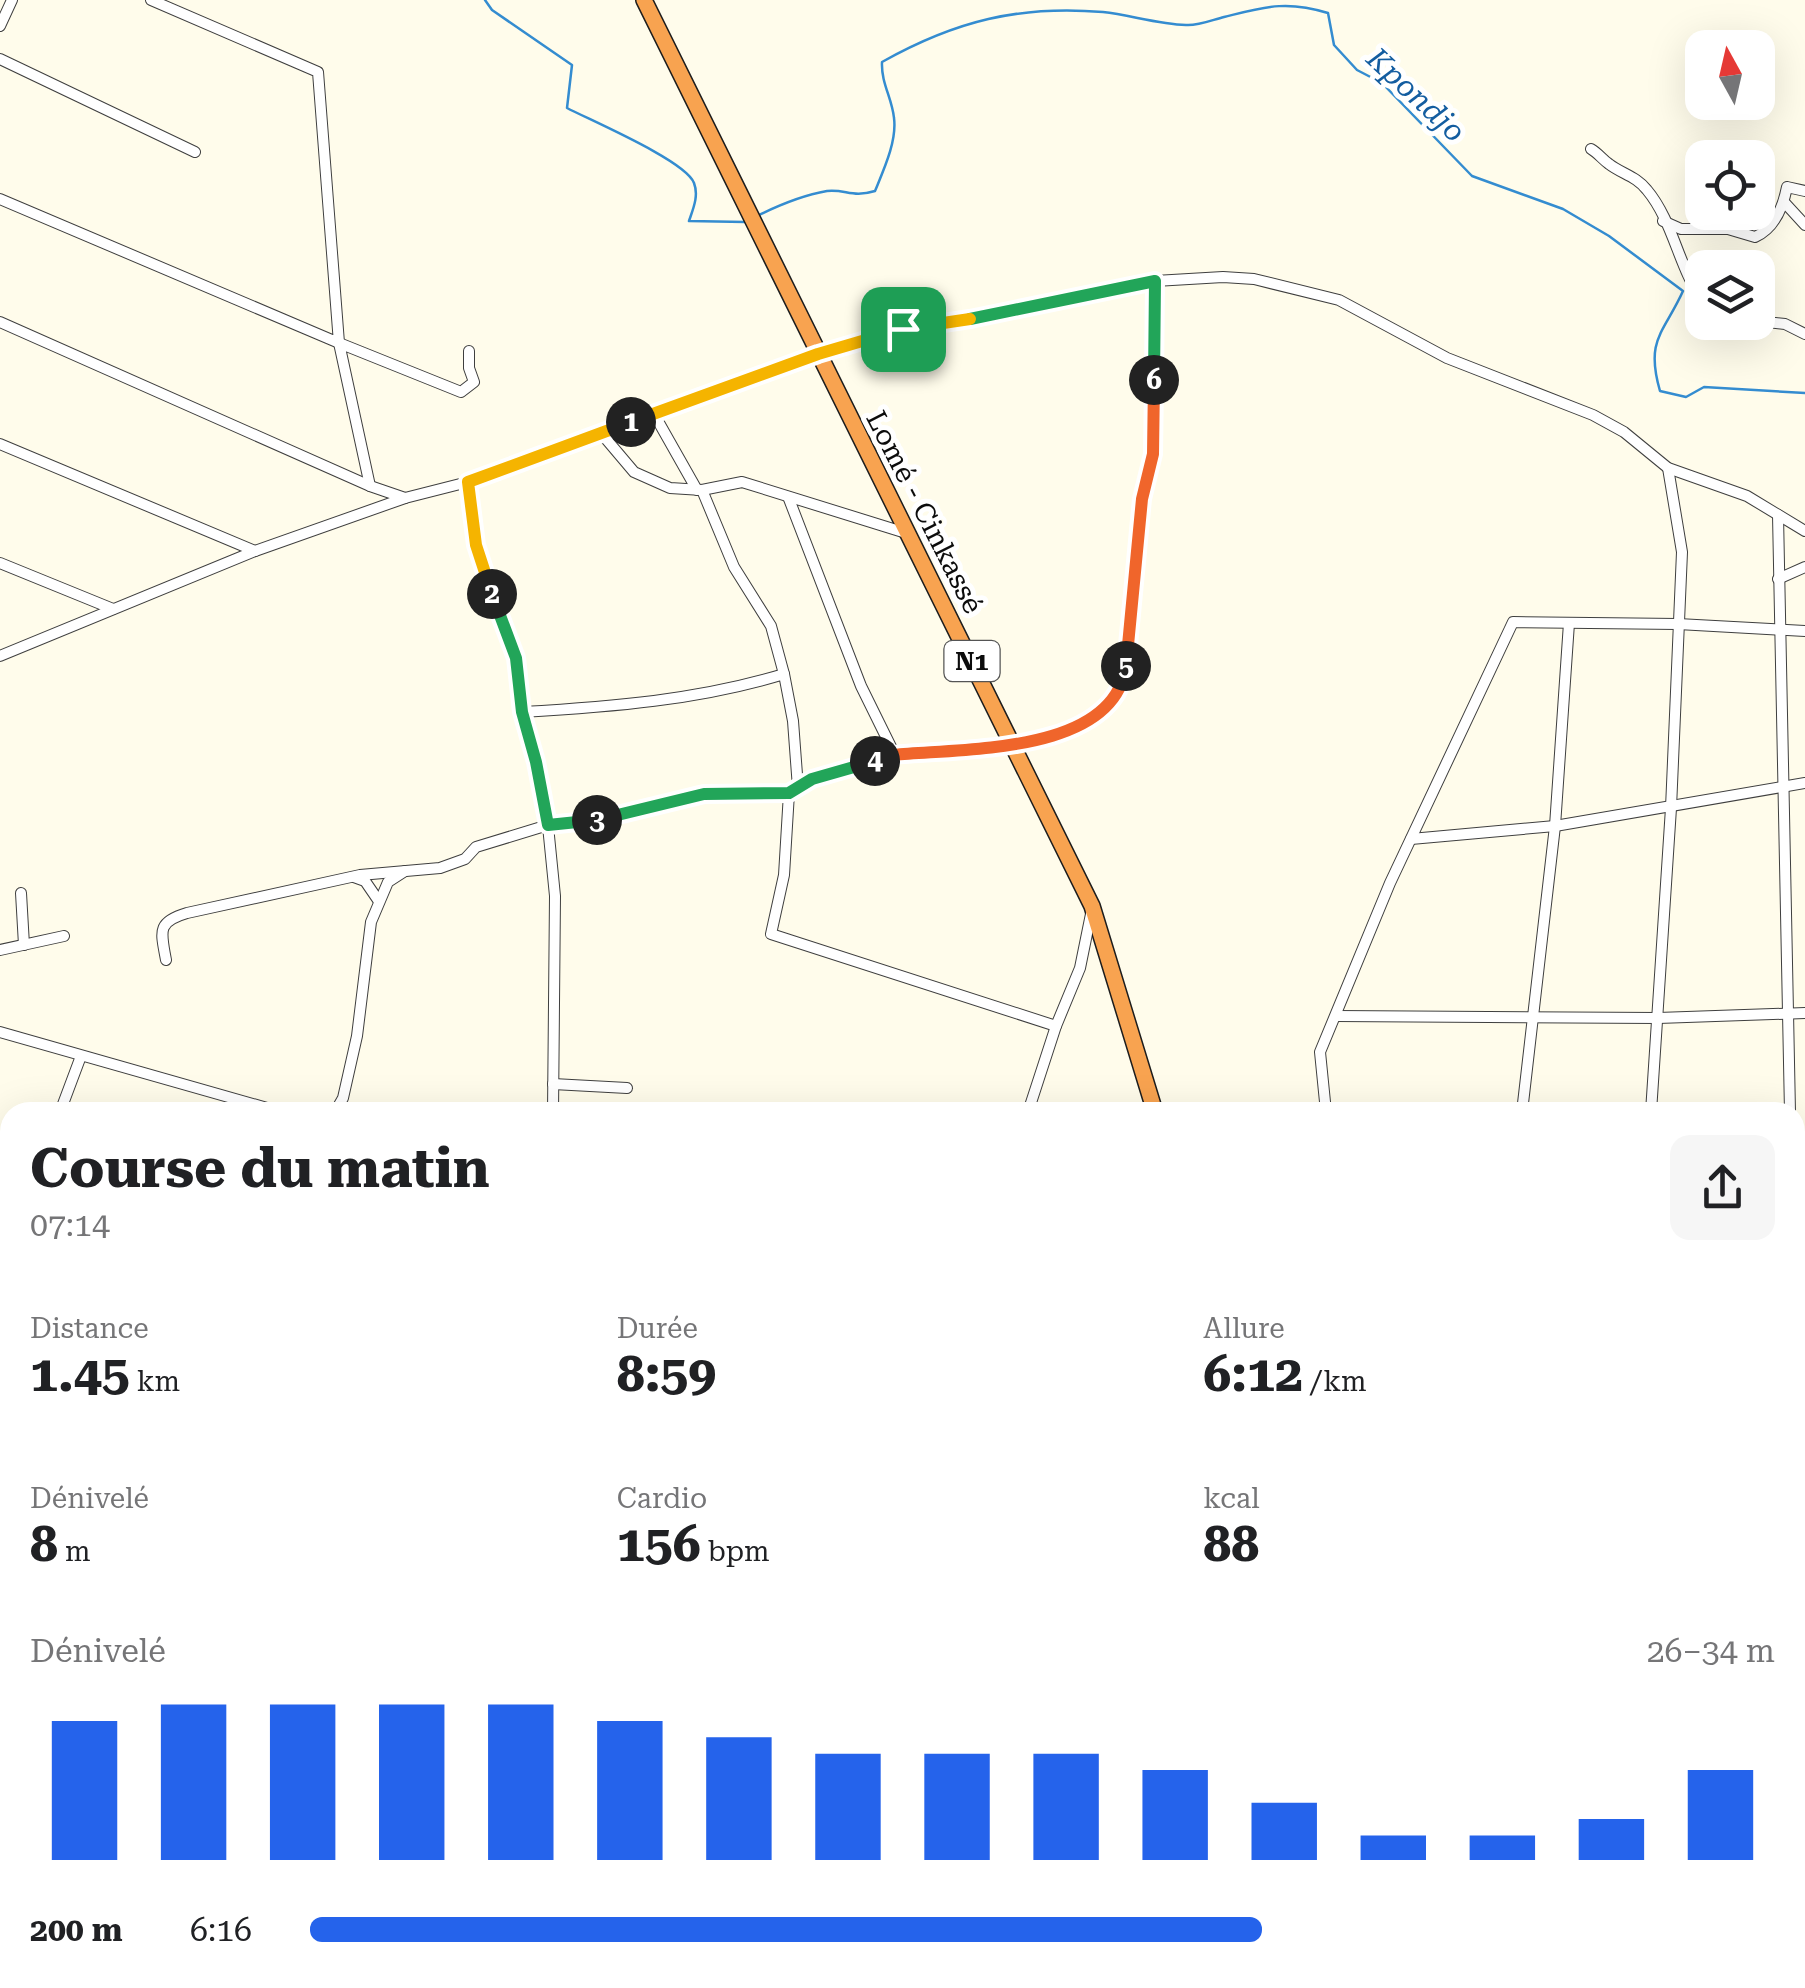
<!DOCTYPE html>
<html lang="fr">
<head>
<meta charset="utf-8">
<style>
  body { margin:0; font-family:"Roboto Serif",serif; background:#f6f6f6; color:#202124; height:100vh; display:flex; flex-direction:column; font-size:38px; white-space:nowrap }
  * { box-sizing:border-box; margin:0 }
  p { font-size:32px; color:#757577 }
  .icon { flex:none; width:55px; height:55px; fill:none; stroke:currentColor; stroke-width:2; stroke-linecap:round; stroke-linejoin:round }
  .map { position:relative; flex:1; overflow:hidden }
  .side { position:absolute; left:0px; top:1102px; width:1805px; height:888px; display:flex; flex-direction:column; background:#fff; border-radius:30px 30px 0 0; box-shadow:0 10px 40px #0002 }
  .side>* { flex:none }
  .needle { width:65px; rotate:352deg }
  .buttons { position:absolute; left:1685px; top:30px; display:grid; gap:20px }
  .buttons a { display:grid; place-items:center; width:90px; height:90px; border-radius:20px; background:#fff; box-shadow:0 10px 40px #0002; font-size:50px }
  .pin { position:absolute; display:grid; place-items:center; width:85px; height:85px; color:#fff; margin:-42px; border-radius:20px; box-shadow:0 5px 15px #0006 }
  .km { position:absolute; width:50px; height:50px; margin:-25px; border-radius:50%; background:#222; color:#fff; font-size:28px; line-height:50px; text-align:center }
  .round { display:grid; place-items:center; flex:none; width:105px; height:105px; border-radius:20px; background:#f6f6f6 }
  .overview { display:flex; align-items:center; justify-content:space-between; height:170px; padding:0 30px }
  h1 { font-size:55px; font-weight:700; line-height:75px }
  .figures { display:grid; grid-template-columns:repeat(3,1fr); gap:15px; height:170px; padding:10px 30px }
  .figures div { display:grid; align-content:center }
  .figures b { font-size:50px; font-weight:700 }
  .figures small { font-size:28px; font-weight:400 }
  .figures p { font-size:28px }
  .chart { height:280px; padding:20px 30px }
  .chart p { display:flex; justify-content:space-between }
  .chart svg { width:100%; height:180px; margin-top:10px; stroke:#2563eb; stroke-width:6 }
  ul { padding:0 30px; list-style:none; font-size:32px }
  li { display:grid; grid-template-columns:160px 120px 1fr; align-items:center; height:75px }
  li i { height:25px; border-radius:12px; background:#2563eb }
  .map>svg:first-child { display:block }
</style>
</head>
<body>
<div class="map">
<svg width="1805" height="1988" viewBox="0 0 1805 1988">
  <rect width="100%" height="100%" fill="#fffceb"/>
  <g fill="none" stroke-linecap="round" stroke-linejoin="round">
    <!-- stream -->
    <g stroke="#348cd0" stroke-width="2.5">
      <path d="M485 0 492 10 572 65 567 108C592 121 686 161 694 183 699 196 693 209 689 221L745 222"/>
      <path d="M757 216C777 206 804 195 827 191 846 189 852 198 875 191 884 169 897 141 894 118 892 98 881 83 882 62 955 21 1019 5 1103 12 1130 15 1158 24 1186 25 1198 26 1212 20 1224 17 1265 7 1286 0 1328 13L1334 45 1357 70 1382 83 1472 176 1563 209 1609 236 1683 291C1664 333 1645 339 1660 391L1686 397 1704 387 1805 393"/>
      <path d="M1262 1980 1277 1988"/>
    </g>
    <defs>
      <g id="minor">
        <path d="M0 26 12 0"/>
        <path d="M0 59 195 152"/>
        <path d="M1591 149C1598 153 1602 159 1609 164 1622 174 1636 176 1647 190 1673 221 1679 268 1702 300"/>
        <path d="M0 199 339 343 318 72 151 0"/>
        <path d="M1784 202 1805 225"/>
        <path d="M1663 221 1681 229H1728L1755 237C1775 228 1783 207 1787 187L1805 191"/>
        <path d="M1758 321 1785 324 1805 334"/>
        <path d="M0 322 370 486 405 498"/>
        <path d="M654 414 697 490"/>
        <path d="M601 433 634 472 670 488 702 490 742 482 906 533"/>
        <path d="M0 444 255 551"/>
        <path d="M468 482 475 545 516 658 522 712 546 806 555 896 553 1112"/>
        <path d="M370 486 339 343 461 392 474 382 469 368V351"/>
        <path d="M702 490 734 567 771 626 784 674"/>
        <path d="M789 499 861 686 895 755"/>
        <path d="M1778 515 1790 1112"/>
        <path d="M0 563 113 609"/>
        <path d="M1778 579 1805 567"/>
        <path d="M0 656 255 551 405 498 468 482 818 353 926 323H948L1155 281 1223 277 1254 279 1339 300 1447 358 1593 415 1624 432 1668 468 1747 496 1805 531"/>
        <path d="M522 712C610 707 699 700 784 674L793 721 798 788"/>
        <path d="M789 793 784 875 771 934 1056 1026"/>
        <path d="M1411 839 1555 826 1805 783"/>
        <path d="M354 877 365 881 378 900"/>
        <path d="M21 893 24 945"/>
        <path d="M0 950 64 936"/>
        <path d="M166 960C161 932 156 922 187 913L360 875 440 868 465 859 476 847 548 825 601 820 704 794 789 793 812 779 895 755 1014 745 1089 722 1113 701 1125 675 1142 499 1153 454 1155 281"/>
        <path d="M1336 1016 1658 1018 1805 1013"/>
        <path d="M0 1032 281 1112"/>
        <path d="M553 1084 627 1088"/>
        <path d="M60 1112 81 1056"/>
        <path d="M335 1112 343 1098 357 1036 371 922 388 882 405 871"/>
        <path d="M1028 1112 1056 1026 1080 968 1091 914"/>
        <path d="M1326 1112 1320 1052 1390 883 1513 622 1678 624 1805 631"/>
        <path d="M1522 1112 1555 826 1569 623"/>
        <path d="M1651 1112 1671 808 1682 552 1668 468"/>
        <path d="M0 1140H10"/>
        <path d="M1795 1187 1805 1186"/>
        <path d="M0 1278 10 1255"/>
        <path d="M1795 1436 1805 1435"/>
        <path d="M0 1467 10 1471"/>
        <path d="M1795 1546 1805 1544"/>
        <path d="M0 1562 10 1557"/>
        <path d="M1795 1576 1804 1656"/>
        <path d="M0 1606 10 1609"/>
        <path d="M1795 1953 1805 1954"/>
        <path d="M95 1980 123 1988"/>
        <path d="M351 1980V1988"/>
        <path d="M780 1980 804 1988"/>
        <path d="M1039 1980 1046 1988"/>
        <path d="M752 1988 754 1980"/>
        <path d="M987 1988 989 1980"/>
        <path d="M1330 1988 1336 1980"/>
        <path d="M1688 1988V1980"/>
      </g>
      <g id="major">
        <path d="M0 1366 10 1376"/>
        <path d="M1795 1838 1805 1836"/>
        <path d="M1380 1980 1394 1988"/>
      </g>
      <g id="highway">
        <path d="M644 0 1092 906 1155 1112"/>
        <path d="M1613 1988V1980"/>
      </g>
    </defs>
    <!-- minor casing -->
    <use href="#minor" stroke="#3f3f3f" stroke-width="12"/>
    <!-- major casing -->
    <use href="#major" stroke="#1d1d1d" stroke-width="16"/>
    <!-- highway casing -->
    <use href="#highway" stroke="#1d1d1d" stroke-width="18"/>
    <!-- minor -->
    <use href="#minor" stroke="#fff" stroke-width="10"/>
    <!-- major -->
    <use href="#major" stroke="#fcdb5e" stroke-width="14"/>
    <!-- highway -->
    <use href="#highway" stroke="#f8a350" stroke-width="15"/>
  </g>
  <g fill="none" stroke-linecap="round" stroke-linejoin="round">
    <defs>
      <path id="split-1" d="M631 422 818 354 903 329"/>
      <path id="split-2" d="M492 594 476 545 468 482 631 422"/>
      <path id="split-3" d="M492 594 516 658 522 712 536 762 548 825 597 820"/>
      <path id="split-4" d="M597 820 704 794 789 793 812 779 875 761"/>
      <path id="split-5" d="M875 761 894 755C961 748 1114 755 1126 666"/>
      <path id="split-6" d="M1126 666 1142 499 1153 454 1154 380"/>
      <path id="split-7" d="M970 319 1155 281 1154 380"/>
      <path id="split-8" d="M903 329 970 319"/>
    </defs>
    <!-- split-1 casing -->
    <use href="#split-1" stroke="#fff" stroke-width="20"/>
    <!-- split-2 casing -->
    <use href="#split-2" stroke="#fff" stroke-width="20"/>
    <!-- split-3 casing -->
    <use href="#split-3" stroke="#fff" stroke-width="20"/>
    <!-- split-4 casing -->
    <use href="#split-4" stroke="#fff" stroke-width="20"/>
    <!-- split-5 casing -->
    <use href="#split-5" stroke="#fff" stroke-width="20"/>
    <!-- split-6 casing -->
    <use href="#split-6" stroke="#fff" stroke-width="20"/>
    <!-- split-7 casing -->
    <use href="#split-7" stroke="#fff" stroke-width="20"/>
    <!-- split-8 casing -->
    <use href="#split-8" stroke="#fff" stroke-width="20"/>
    <!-- split-1 -->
    <use href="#split-1" stroke="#f5b400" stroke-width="12"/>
    <!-- split-2 -->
    <use href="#split-2" stroke="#f5b400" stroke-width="12"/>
    <!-- split-3 -->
    <use href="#split-3" stroke="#22a559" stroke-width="12"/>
    <!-- split-4 -->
    <use href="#split-4" stroke="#22a559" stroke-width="12"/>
    <!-- split-5 -->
    <use href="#split-5" stroke="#f0652b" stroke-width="12"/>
    <!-- split-6 -->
    <use href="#split-6" stroke="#f0652b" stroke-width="12"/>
    <!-- split-7 -->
    <use href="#split-7" stroke="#22a559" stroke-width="12"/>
    <!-- split-8 -->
    <use href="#split-8" stroke="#f5b400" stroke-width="12"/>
  </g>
  <g text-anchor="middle" stroke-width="10" stroke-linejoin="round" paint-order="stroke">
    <!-- shield labels -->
    <rect fill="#fff" stroke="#555" stroke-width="2.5" x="944.5" y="641" width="55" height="40" rx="8"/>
    <g font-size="25" font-weight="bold" fill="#0c0c0c">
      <text x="972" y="670">N1</text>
    </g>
    <!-- street labels -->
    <g font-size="28" fill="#0c0c0c" stroke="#fff">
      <text transform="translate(925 512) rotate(63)" y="10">Lomé - Cinkassé</text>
    </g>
    <!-- water labels -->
    <g font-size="30" font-style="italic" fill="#135da0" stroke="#fff">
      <text transform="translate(1416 95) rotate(43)" y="10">Kpondjo</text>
    </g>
  </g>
</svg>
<div class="buttons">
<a><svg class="needle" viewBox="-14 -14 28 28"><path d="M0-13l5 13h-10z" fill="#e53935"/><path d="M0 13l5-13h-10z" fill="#757577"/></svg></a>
<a><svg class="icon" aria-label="locate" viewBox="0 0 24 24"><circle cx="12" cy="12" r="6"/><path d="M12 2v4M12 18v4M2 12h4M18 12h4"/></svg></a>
<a><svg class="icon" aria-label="layers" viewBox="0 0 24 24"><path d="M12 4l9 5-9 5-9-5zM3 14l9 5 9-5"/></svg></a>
</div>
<div class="pin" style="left:903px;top:329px;background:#1e9e55"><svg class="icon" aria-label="arrive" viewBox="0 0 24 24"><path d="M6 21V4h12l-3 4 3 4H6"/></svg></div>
<b class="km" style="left:631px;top:422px">1</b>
<b class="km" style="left:492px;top:594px">2</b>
<b class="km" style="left:597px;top:820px">3</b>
<b class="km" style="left:875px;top:761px">4</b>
<b class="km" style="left:1126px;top:666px">5</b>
<b class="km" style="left:1154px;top:380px">6</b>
<section class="side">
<div class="overview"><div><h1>Course du matin</h1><p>07:14</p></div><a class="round"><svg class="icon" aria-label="share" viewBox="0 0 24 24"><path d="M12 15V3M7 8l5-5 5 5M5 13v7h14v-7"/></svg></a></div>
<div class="figures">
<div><p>Distance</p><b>1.45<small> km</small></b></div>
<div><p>Durée</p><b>8:59</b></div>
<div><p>Allure</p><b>6:12<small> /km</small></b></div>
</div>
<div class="figures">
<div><p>Dénivelé</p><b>8<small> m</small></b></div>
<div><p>Cardio</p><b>156<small> bpm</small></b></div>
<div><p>kcal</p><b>88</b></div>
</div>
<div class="chart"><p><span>Dénivelé</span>26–34 m</p>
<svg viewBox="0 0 160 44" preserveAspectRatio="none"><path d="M5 44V10M15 44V6M25 44V6M35 44V6M45 44V6M55 44V10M65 44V14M75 44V18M85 44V18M95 44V18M105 44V22M115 44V30M125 44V38M135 44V38M145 44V34M155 44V22"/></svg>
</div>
<ul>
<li><b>200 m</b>6:16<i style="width:65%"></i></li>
</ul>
</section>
</div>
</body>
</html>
